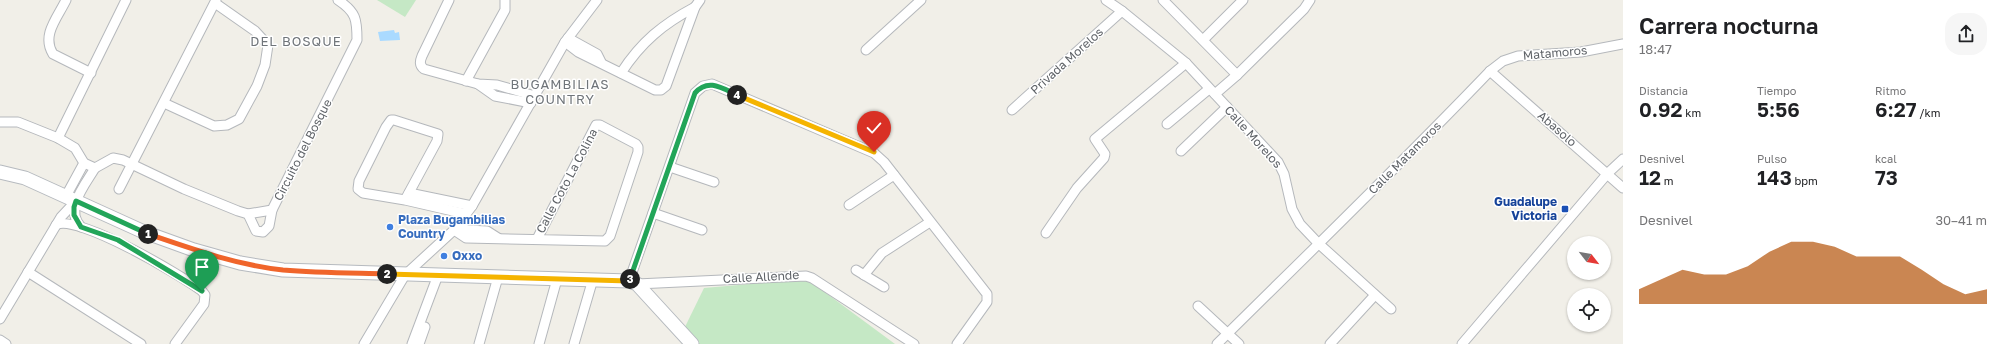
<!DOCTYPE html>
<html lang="es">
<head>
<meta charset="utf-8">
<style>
  body { margin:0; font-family:"Golos Text",sans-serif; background:#f6f6f6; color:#202124; height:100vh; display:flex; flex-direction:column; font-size:15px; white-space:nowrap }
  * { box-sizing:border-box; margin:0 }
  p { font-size:13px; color:#757577 }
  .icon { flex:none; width:22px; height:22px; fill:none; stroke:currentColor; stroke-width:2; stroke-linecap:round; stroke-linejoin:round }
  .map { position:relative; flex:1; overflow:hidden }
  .sheet { display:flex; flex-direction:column; background:#fff; width:380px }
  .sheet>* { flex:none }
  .needle { width:26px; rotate:121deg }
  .controls { position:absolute; left:1567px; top:236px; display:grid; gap:8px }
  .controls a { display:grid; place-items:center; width:44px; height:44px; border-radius:50%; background:#fff; box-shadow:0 1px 3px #0004; font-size:20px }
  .pin { position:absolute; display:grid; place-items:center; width:34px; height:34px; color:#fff; margin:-41px -17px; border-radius:50% 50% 50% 0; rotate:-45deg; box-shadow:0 0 4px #0007 }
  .pin .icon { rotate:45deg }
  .km { position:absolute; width:20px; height:20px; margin:-10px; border-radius:50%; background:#222; color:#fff; font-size:11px; line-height:20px; text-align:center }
  .round { display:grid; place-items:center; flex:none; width:42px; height:42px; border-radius:16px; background:#f6f6f6 }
  .head { display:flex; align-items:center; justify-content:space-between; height:68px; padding:0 16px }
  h1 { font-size:22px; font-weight:600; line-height:30px }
  .stats { display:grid; grid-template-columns:repeat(3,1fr); gap:6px; height:68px; padding:4px 16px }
  .stats div { display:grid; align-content:center }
  .stats b { font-size:20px; font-weight:600 }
  .stats small { font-size:11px; font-weight:400 }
  .stats p { font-size:11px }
  .chart { height:112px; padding:8px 16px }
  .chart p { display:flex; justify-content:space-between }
  .chart svg { width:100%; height:72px; margin-top:4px; fill:#b45309; opacity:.7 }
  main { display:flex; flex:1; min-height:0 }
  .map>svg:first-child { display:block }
</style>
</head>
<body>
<main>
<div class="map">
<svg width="1623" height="344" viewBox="0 0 1623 344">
  <rect width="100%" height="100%" fill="#f1efe8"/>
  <!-- green -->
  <g fill="#c5e8c5">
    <path d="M377 0H416L405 17Z"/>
    <path d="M807 279 895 344H699L684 329 704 288Z"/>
  </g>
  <!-- water -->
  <path fill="#aadaff" d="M394 30 395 33 399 32 400 40 380 41 378 32Z"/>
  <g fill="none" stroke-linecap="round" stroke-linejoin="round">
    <defs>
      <g id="street">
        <path d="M66 0C58 17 41 35 53 54L91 73"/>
        <path d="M449 0 422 56C420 61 419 65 424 69L478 84 497 85 535 96"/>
        <path d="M1106 0 1122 11 1186 63 1278 162 1284 174 1292 209 1300 224 1318 243 1391 309"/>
        <path d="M1163 0 1237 75"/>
        <path d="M568 38 597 54 601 62"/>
        <path d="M1203 40 1243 0"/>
        <path d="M565 42 578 52 655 90H661L666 86 695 7 700 0"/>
        <path d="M866 50 921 0"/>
        <path d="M1490 71 1623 188"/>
        <path d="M621 73C641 42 663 24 695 7"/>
        <path d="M466 81 505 10V0"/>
        <path d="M478 84 495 96 531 103"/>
        <path d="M1215 94 1237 75 1304 9 1310 0"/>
        <path d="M164 103 214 126 227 125 239 119 257 86 265 65 268 45 255 31 215 3"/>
        <path d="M1012 110 1122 11"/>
        <path d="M0 122H18L58 138 75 148 84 163 95 168 113 158 123 160 184 189 238 211 248 214 272 210 357 40C357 19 356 12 338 0"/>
        <path d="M1167 124 1209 89"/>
        <path d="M58 138 126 0"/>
        <path d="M1181 151 1227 107"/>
        <path d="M670 167 714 182"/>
        <path d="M119 189 216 0"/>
        <path d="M409 193 472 206"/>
        <path d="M66 196 84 163"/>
        <path d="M405 200 437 141 438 134 394 120H391L386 127 359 181 358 189 363 193 405 200 466 214"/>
        <path d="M849 205 894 175"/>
        <path d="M653 213 702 230"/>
        <path d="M248 214 256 231 263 232 269 226 272 210"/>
        <path d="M56 225C76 213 183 276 202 291L205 295 204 304 175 344"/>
        <path d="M457 225 467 230 487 231 498 238"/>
        <path d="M81 227C64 209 85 185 95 168"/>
        <path d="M454 230 466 238 605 241 610 236 638 152V147L636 144 600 125H596L537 239"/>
        <path d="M1046 233 1077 188 1104 158 1105 154 1095 139 1186 63"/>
        <path d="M856 270 884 287"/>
        <path d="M28 272 141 344"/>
        <path d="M864 275 882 253 930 222"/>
        <path d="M629 281 695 93 703 86 712 84 874 153 884 162 987 294V302L957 344"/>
        <path d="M637 284 806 276 812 278 914 344"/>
        <path d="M1198 306 1239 344"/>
        <path d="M0 319 61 217 76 201"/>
        <path d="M0 340 6 344"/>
        <path d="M364 344 405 275 454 230 472 206 565 42 597 0"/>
        <path d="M412 344 438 275"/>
        <path d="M419 344 425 327"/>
        <path d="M479 344 498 277"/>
        <path d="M539 344 557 279"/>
        <path d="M574 344 593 279"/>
        <path d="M1217 344C1308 254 1401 164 1490 71L1503 61 1518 56 1581 52 1623 44"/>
        <path d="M1330 344 1375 295"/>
        <path d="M1462 344 1608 173 1623 159"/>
      </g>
      <path id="secondary" d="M0 172 25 178 144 232 194 250 240 263 283 270 629 281 637 284 692 344"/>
    </defs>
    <!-- street casing -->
    <use href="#street" stroke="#b5b8bc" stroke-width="11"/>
    <!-- secondary casing -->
    <use href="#secondary" stroke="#b6babf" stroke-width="15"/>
    <!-- street -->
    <use href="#street" stroke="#fff" stroke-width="9"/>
    <!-- secondary -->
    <use href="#secondary" stroke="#fff" stroke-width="13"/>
  </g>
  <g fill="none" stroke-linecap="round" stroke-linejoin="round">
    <defs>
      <path id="split-1" d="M148 234 76 201 74 207V215L81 227 118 240 202 291"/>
      <path id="split-2" d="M148 234C192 249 237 265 283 270 318 273 353 273 387 274"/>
      <path id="split-3" d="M387 274 629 281 630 279"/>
      <path id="split-4" d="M630 279 695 93C708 78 722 88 737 95"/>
      <path id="split-5" d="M737 95 874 152"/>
    </defs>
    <!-- split-1 casing -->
    <use href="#split-1" stroke="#fff" stroke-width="8"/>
    <!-- split-2 casing -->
    <use href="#split-2" stroke="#fff" stroke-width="8"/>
    <!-- split-3 casing -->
    <use href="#split-3" stroke="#fff" stroke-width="8"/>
    <!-- split-4 casing -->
    <use href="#split-4" stroke="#fff" stroke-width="8"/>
    <!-- split-5 casing -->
    <use href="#split-5" stroke="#fff" stroke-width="8"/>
    <!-- split-1 -->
    <use href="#split-1" stroke="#22a559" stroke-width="5"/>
    <!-- split-2 -->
    <use href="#split-2" stroke="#f0652b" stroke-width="5"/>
    <!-- split-3 -->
    <use href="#split-3" stroke="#f5b400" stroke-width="5"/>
    <!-- split-4 -->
    <use href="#split-4" stroke="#22a559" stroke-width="5"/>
    <!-- split-5 -->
    <use href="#split-5" stroke="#f5b400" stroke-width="5"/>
  </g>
  <!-- markers -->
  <rect fill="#1a4fb4" stroke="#fff" stroke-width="1.5" x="1561" y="205" width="8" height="8" rx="2"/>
  <g fill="#3f7fe0" stroke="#fff" stroke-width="1.5">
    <circle cx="390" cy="227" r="4"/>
    <circle cx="444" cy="256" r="4"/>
  </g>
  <g text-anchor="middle" stroke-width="3" stroke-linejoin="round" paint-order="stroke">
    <!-- street labels -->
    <g font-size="12" fill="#5f6368" stroke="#fff">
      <text transform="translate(1555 53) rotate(-5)" y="4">Matamoros</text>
      <text transform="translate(1067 61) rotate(-42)" y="4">Privada Morelos</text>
      <text transform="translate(1557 129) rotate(41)" y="4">Abasolo</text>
      <text transform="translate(1253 137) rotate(48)" y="4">Calle Morelos</text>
      <text transform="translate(303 150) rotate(-63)" y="4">Circuito del Bosque</text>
      <text transform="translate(1405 158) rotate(-45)" y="4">Calle Matamoros</text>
      <text transform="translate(567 181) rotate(-62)" y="4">Calle Coto La Colina</text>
      <text transform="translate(761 277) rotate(-3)" y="4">Calle Allende</text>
    </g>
    <!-- transit labels -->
    <g font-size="12" font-weight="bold" fill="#164399" stroke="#fff" text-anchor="end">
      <text x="1557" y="206">Guadalupe<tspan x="1557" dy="14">Victoria</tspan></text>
    </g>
    <!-- shop labels -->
    <g font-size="12" font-weight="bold" fill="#366cbe" stroke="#fff" text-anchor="start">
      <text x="398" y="224">Plaza Bugambilias<tspan x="398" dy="14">Country</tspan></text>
      <text x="452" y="260">Oxxo</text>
    </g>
    <!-- neighbourhood labels -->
    <g font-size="13" letter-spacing="1" fill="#70757a" stroke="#fff">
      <text x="296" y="46">DEL BOSQUE</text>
      <text x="560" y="89">BUGAMBILIAS<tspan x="560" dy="15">COUNTRY</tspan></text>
    </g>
  </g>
</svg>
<div class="controls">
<a><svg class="needle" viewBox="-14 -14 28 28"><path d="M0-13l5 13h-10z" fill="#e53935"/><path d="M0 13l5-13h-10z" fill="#757577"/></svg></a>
<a><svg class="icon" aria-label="locate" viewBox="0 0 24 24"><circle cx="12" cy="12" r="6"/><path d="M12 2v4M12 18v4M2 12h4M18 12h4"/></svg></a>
</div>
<div class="pin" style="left:202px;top:291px;background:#1e9e55"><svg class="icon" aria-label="arrive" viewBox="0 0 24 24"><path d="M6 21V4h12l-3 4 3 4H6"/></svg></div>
<div class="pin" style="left:874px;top:152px;background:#d93025"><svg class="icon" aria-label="check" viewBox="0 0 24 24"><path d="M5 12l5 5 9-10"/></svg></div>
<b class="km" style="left:148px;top:234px">1</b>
<b class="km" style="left:387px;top:274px">2</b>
<b class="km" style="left:630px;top:279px">3</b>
<b class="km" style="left:737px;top:95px">4</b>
</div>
<section class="sheet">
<div class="head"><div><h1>Carrera nocturna</h1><p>18:47</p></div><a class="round"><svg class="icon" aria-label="share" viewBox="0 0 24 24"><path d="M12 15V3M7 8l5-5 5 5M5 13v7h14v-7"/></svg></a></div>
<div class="stats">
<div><p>Distancia</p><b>0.92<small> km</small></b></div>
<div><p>Tiempo</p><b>5:56</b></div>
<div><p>Ritmo</p><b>6:27<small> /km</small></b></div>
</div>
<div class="stats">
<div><p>Desnivel</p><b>12<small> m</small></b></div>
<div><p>Pulso</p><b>143<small> bpm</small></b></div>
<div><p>kcal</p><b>73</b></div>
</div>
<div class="chart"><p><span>Desnivel</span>30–41 m</p>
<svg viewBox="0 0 160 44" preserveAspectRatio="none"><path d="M0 44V35L10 29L20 23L30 26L40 26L50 21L60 12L70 6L80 6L90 9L100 15L110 15L120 15L130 23L140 32L150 38L160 35V44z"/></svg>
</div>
</section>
</main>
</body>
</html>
